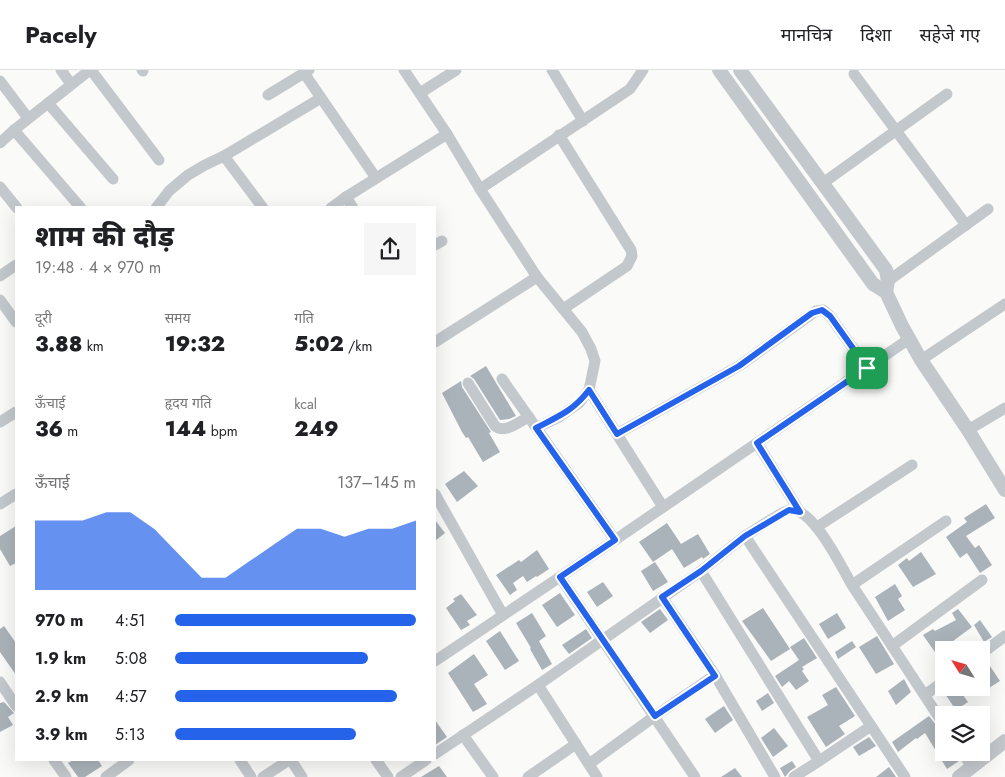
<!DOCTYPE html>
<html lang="hi">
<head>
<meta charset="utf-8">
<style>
  body { margin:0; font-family:Jost,"Noto Sans Devanagari",sans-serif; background:#f6f6f6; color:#202124; height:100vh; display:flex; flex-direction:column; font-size:19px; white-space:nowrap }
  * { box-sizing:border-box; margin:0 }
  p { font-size:16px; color:#757577 }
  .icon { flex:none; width:28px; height:28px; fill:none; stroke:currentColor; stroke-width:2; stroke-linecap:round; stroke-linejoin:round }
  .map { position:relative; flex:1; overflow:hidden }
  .drawer { position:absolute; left:15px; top:136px; width:421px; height:555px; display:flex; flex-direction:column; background:#fff; border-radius:0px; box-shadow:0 5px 20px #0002 }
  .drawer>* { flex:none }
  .needle { width:32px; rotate:307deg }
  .controls { position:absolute; left:935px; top:571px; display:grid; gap:10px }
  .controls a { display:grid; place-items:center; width:55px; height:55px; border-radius:0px; background:#fff; box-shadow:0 5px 20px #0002; font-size:25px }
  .pin { position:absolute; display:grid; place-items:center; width:42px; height:42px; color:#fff; margin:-21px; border-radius:10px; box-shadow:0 2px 8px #0006 }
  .round { display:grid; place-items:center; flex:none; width:52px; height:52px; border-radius:0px; background:#f6f6f6 }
  .overview { display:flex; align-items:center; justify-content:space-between; height:85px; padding:0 20px }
  h1 { font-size:28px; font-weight:800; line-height:38px }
  .metrics { display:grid; grid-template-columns:repeat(3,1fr); gap:8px; height:85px; padding:5px 20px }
  .metrics div { display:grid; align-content:center }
  .metrics b { font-size:21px; font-weight:800 }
  .metrics small { font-size:14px; font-weight:400 }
  .metrics p { font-size:14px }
  .chart { height:140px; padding:10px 20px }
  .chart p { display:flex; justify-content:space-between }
  .chart svg { width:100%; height:90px; margin-top:5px; fill:#2563eb; opacity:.7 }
  ul { padding:0 20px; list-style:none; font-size:16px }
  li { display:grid; grid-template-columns:80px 60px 1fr; align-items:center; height:38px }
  li i { height:12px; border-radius:6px; background:#2563eb }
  header { display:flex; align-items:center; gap:30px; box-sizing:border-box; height:70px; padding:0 25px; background:#fff; border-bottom:1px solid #e0e0e0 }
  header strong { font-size:24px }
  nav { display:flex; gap:28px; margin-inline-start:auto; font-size:18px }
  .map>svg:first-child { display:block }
</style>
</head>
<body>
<header>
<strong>Pacely</strong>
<nav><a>मानचित्र</a><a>दिशा</a><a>सहेजे गए</a></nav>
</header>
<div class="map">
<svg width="1005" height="707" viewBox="0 0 1005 707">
  <rect width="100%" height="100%" fill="#fafaf8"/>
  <!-- building -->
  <g fill="#aab3b9">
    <path d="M486 296 516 346 509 349 500 350 474 309 470 306Z"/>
    <path d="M461 311 462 317 491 362 489 363 500 382 483 392 468 367 466 368 462 362 442 323Z"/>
    <path d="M464 401 478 416 457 432 445 414Z"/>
    <path d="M986 434 995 448 966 466 975 478 979 475 992 495 980 503 967 483 960 488 946 467 967 452 964 448Z"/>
    <path d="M435 450 445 463 435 471Z"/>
    <path d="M667 453 681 474 698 464 710 484 703 489 702 487 684 498 672 479 653 492 639 472Z"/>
    <path d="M16 456V493L10 496 0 479V466Z"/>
    <path d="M537 480 549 499 537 507 536 506 527 512 523 506 513 513 517 520 510 525 496 505 519 490 521 492Z"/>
    <path d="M921 482 936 504 913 517 898 495 907 488 909 491Z"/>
    <path d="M655 492 668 512 653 521 641 501Z"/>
    <path d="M603 512 613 526 597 537 587 522Z"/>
    <path d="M895 514 902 526 898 529 905 540 888 551 875 527Z"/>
    <path d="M560 523 575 545 557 557 542 535Z"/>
    <path d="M461 524 477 545 467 551 470 555 461 560 446 538 455 531 453 529Z"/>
    <path d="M763 538 790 579 771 591 742 551Z"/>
    <path d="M660 539 668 550 650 563 641 552Z"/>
    <path d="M958 539 972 557 953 571 958 580H944V595L923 565 933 559 935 561 956 550 952 543Z"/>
    <path d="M532 543 546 566 539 571 552 594 542 600 530 579 531 578 516 553Z"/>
    <path d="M837 543 846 558 828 569 819 554Z"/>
    <path d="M980 550 992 567 984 572 974 555Z"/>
    <path d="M4 556 16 573V605L0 582V559Z"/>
    <path d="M586 559 592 568 569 584 562 575Z"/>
    <path d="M500 561 519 591 505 600 486 571Z"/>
    <path d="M877 566 894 594 876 604 859 577Z"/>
    <path d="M804 568 817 588 802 597 804 599 802 601 809 611 796 620 789 611 782 617 775 606 799 590 790 577Z"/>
    <path d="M852 571 856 577 838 589 835 582Z"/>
    <path d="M474 584 488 605 474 614 487 634 473 642 448 603Z"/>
    <path d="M986 590 1000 611 981 623V594Z"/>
    <path d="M904 609 911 622 896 635 888 621Z"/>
    <path d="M836 617 855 646 839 656 845 664 826 677 807 647 828 635 822 625Z"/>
    <path d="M948 618H958L968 632 956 640 943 621Z"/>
    <path d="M768 623 774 633 762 641 756 631Z"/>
    <path d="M4 632 14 643 8 647 13 655 0 662V633Z"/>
    <path d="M724 636 733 650 715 663 705 649Z"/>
    <path d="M929 646 944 665V682H954L959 691 947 699 925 663 917 669 916 668 898 682 892 672Z"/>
    <path d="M435 650 447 667 435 675Z"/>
    <path d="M774 658 788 676 773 687 761 668Z"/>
    <path d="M869 667 876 676 859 686 853 677Z"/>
    <path d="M73 690H98L102 696 85 707H78L68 693Z"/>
    <path d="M792 691 796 697 790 701 785 707 780 698Z"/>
    <path d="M439 696 447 707H421Z"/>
    <path d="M889 697 896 707H876Z"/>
    <path d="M735 698 742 707H721Z"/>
  </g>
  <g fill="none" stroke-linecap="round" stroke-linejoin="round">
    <!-- minor -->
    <g stroke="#c3c8cc" stroke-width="11">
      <path d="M61 0 71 14"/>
      <path d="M91 0 159 90"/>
      <path d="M142 0 143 1"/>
      <path d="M309 0 304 3 376 108"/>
      <path d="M404 0 447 64"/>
      <path d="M552 0 583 51"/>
      <path d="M854 4 966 155"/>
      <path d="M0 11 28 48"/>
      <path d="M420 23 456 0"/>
      <path d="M268 25 304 3"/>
      <path d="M48 33 113 109"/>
      <path d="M14 60 81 138"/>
      <path d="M559 65 631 180 632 186 627 196 563 239"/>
      <path d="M0 73 14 60 90 0"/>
      <path d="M224 86 263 138"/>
      <path d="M823 113 947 24"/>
      <path d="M0 117 17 138"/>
      <path d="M480 119 630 19 643 0"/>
      <path d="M156 138 169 121 188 105 205 95 224 86 321 28"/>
      <path d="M331 138 346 127"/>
      <path d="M353 138 346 127 447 64 480 119 537 207"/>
      <path d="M435 175 442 171"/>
      <path d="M0 206 16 195"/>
      <path d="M888 211 988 139"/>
      <path d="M0 230 16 252"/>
      <path d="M435 272 537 207 582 262 591 279 595 291 589 320 579 333 559 347 536 358"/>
      <path d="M921 290 1005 234"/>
      <path d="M502 309 615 470"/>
      <path d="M468 313 495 356C505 364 518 352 529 347"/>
      <path d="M589 320 663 437"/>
      <path d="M0 352 16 342"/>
      <path d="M968 360 1005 338"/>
      <path d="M617 364 739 296 816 241 823 240 830 246 867 298"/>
      <path d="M757 373 800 442"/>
      <path d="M435 424 503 545"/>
      <path d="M0 434 16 424"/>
      <path d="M817 457 912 395"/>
      <path d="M745 466C754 461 781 442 789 440 812 435 842 498 852 515"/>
      <path d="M701 501 745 466 905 707"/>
      <path d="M560 507 695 707"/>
      <path d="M662 527 715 605 775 707"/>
      <path d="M892 576 982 510"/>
      <path d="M981 584 1005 566"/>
      <path d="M435 591 615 470 909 269"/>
      <path d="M0 612 16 636"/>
      <path d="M538 615 701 501 819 691 794 707"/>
      <path d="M925 625 944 611"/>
      <path d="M944 655 852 515 946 451"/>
      <path d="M463 665 493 707"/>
      <path d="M962 682 972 697"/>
      <path d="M435 684 538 615 597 707"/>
      <path d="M54 690 66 707"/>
      <path d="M240 690 251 707"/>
      <path d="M291 690 302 707"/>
      <path d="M376 690 388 707"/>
      <path d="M819 691 871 656"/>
      <path d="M589 694 655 646 715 605"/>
      <path d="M106 707 129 690"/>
      <path d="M263 707 289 690"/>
      <path d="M401 707 426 690"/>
      <path d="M528 707 576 674"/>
    </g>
    <!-- tertiary -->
    <g stroke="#c3c8cc" stroke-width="14">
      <path d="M719 0 873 214 886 222 902 256 921 290 968 360 1005 420"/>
      <path d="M740 0 886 200 888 211 886 222"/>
      <path d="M959 707 1005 671"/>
    </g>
  </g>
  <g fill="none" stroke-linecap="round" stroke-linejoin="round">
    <defs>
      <path id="route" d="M822 240 830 246 867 298 757 373 800 442 789 440 745 466 701 501 662 527 715 606 655 646 560 507 615 470 536 358C559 346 573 341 589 320L617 364 739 296 812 243Z"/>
    </defs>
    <!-- route casing -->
    <use href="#route" stroke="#fff" stroke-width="10"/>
    <!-- route -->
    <use href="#route" stroke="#2563eb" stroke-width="6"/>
  </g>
</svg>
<div class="controls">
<a><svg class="needle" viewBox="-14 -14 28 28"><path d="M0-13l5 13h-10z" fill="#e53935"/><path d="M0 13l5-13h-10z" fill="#757577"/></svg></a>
<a><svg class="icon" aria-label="layers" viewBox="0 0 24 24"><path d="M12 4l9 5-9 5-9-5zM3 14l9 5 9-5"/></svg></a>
</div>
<div class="pin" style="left:867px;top:298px;background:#1e9e55"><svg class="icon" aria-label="arrive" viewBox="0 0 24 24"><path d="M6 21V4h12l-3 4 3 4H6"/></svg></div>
<section class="drawer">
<div class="overview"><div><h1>शाम की दौड़</h1><p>19:48 · 4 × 970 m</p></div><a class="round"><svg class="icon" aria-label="share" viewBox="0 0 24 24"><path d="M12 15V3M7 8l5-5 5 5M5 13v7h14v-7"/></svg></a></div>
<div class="metrics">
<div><p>दूरी</p><b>3.88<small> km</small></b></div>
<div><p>समय</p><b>19:32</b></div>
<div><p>गति</p><b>5:02<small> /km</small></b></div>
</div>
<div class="metrics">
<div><p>ऊँचाई</p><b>36<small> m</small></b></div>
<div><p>हृदय गति</p><b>144<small> bpm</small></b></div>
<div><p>kcal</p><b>249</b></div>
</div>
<div class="chart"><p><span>ऊँचाई</span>137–145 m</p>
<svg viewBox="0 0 160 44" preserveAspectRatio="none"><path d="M0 44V10L10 10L20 10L30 6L40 6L50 14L60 26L70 38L80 38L90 30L100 22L110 14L120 14L130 18L140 14L150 14L160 10V44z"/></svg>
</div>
<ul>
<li><b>970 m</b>4:51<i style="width:100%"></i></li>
<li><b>1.9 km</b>5:08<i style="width:80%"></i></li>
<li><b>2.9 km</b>4:57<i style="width:92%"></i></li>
<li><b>3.9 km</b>5:13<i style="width:75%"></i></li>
</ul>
</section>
</div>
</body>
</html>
